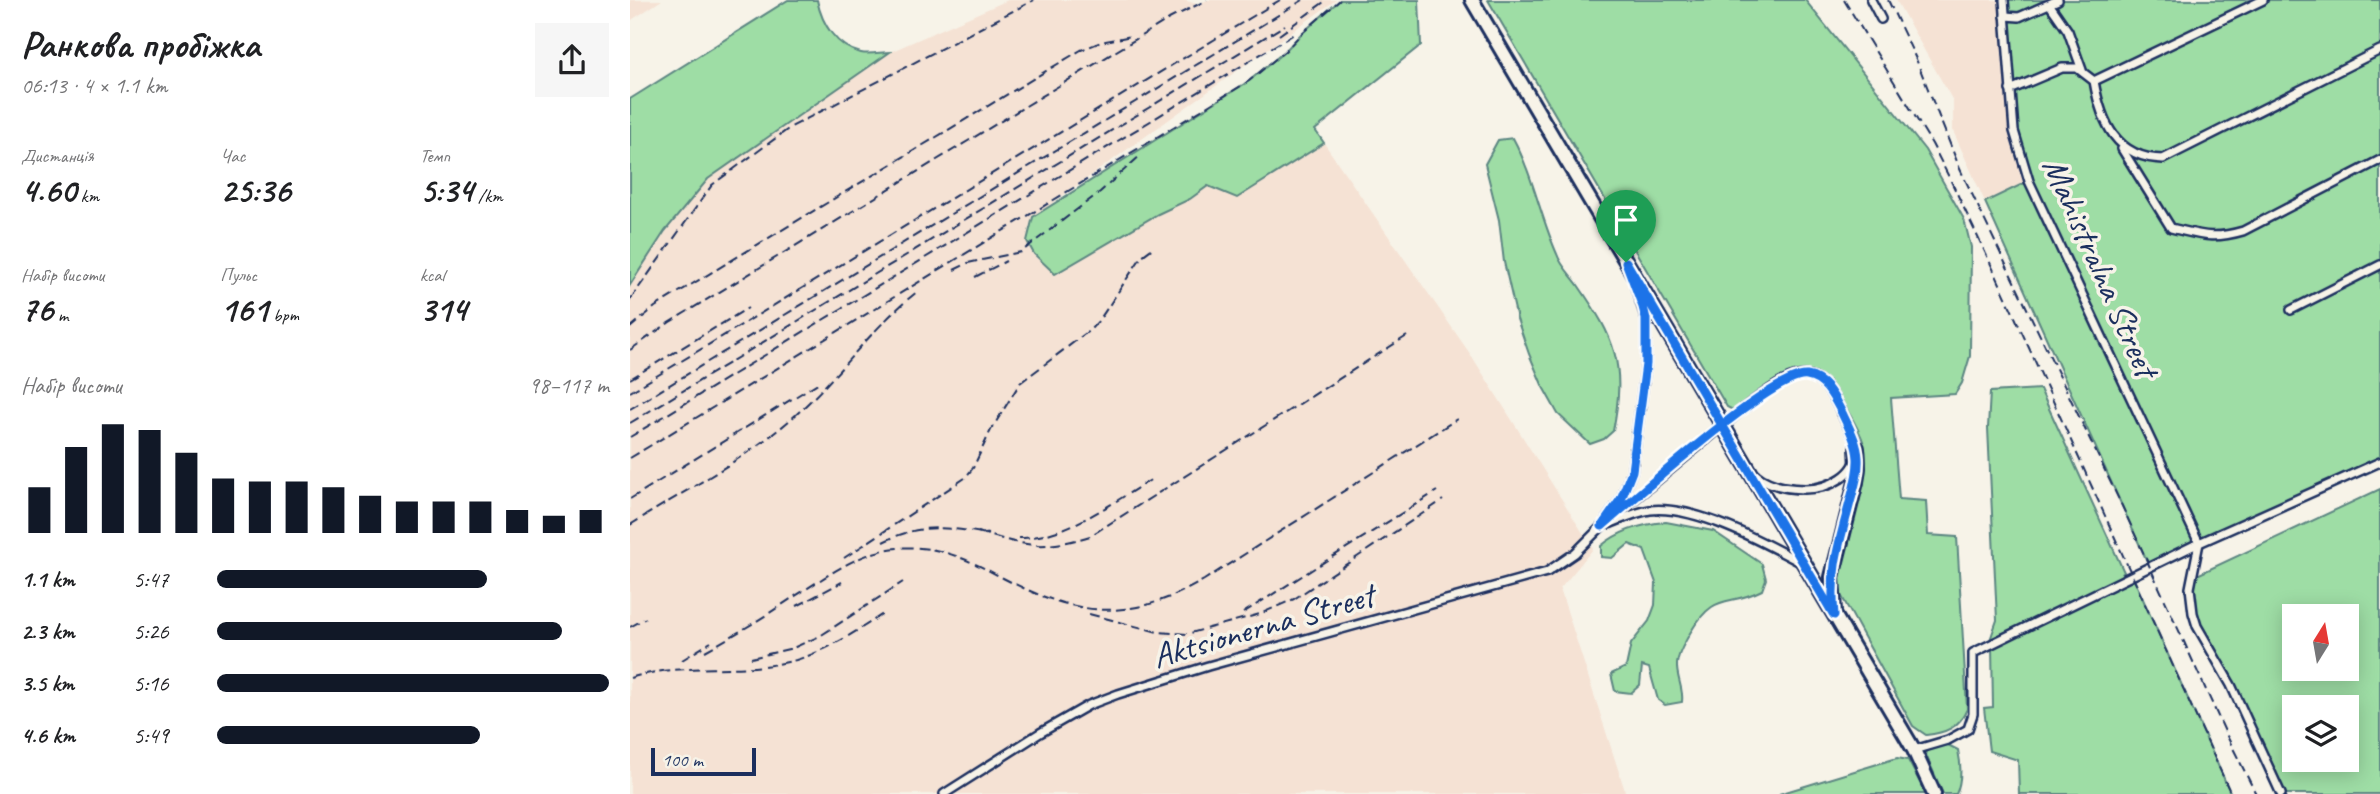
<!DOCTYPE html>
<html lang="uk">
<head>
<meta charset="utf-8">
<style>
  body { margin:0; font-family:Caveat,sans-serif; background:#f6f6f6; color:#202124; height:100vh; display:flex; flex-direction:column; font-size:26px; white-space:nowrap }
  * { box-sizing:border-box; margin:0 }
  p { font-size:23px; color:#757577 }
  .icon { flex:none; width:38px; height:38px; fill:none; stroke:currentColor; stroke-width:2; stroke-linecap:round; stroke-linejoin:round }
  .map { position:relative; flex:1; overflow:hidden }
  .side { display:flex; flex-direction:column; background:#fff; width:630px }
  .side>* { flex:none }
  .needle { width:46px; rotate:11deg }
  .buttons { position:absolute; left:1652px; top:604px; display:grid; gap:14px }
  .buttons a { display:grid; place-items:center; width:77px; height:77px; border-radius:0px; background:#fff; box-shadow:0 4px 18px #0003; font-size:35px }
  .scale { position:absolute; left:21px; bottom:18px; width:105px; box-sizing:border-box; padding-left:7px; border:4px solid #1b2f5e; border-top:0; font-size:19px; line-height:24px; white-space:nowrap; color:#1b2f5e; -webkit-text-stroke:5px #f7f3e8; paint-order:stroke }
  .pin { position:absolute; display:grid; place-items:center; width:60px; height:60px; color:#fff; margin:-72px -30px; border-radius:50% 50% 50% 0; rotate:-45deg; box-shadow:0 0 7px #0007 }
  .pin .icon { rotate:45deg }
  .round { display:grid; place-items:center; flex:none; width:74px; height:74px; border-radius:0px; background:#f6f6f6 }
  .headline { display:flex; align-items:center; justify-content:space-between; height:119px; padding:0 21px }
  h1 { font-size:38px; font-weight:700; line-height:52px }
  .metrics { display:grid; grid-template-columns:repeat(3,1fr); gap:10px; height:119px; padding:7px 21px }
  .metrics div { display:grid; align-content:center }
  .metrics b { font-size:35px; font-weight:700 }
  .metrics small { font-size:19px; font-weight:400 }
  .metrics p { font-size:19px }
  .chart { height:196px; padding:14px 21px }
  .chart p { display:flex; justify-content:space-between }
  .chart svg { width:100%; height:126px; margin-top:7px; stroke:#111827; stroke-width:6 }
  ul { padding:0 21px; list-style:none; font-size:23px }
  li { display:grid; grid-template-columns:112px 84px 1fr; align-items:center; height:52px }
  li i { height:18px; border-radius:9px; background:#111827 }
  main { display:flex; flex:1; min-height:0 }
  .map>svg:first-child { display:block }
</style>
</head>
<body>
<main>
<section class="side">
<div class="headline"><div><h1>Ранкова пробіжка</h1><p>06:13 · 4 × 1.1 km</p></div><a class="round"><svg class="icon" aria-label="share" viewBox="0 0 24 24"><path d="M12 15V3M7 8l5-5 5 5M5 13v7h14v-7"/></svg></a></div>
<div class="metrics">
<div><p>Дистанція</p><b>4.60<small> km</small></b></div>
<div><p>Час</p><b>25:36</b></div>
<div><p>Темп</p><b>5:34<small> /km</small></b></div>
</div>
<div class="metrics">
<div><p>Набір висоти</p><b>76<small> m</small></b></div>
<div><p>Пульс</p><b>161<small> bpm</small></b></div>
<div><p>kcal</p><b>314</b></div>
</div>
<div class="chart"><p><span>Набір висоти</span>98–117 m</p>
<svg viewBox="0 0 160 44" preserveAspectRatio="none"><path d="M5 44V28M15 44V14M25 44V6M35 44V8M45 44V16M55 44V25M65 44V26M75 44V26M85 44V28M95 44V31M105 44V33M115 44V33M125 44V33M135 44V36M145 44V38M155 44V36"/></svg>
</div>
<ul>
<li><b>1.1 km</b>5:47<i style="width:69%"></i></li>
<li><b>2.3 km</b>5:26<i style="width:88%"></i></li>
<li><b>3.5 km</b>5:16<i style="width:100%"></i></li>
<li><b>4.6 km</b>5:49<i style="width:67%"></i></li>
</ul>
</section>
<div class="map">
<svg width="1750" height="794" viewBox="0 0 1750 794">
  <rect width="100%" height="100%" fill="#f7f3e8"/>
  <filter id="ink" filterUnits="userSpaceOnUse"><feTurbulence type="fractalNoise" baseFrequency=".0143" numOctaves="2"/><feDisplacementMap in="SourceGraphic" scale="14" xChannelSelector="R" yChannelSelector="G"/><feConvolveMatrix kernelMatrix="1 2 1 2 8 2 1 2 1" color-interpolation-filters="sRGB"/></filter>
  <g filter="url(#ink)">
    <!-- built -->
    <g fill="#f5e2d4">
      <path d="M0 0H32L0 21Z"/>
      <path d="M378 0H553L567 4 578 0H706L403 217 397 241 528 213 560 199 579 186 607 198 694 143 843 358 963 549 930 589 996 794H0V285L35 231 78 179 260 52Z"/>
      <path d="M1266 0H1374L1399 181 1355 202 1323 131V101Z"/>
    </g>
    <!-- green -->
    <g fill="#9edda5" stroke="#5c8682" stroke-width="2" fill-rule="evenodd">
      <path d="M158 0H187C192 24 206 47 231 53 240 55 251 52 260 52L78 179 35 231 0 285V99Z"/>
      <path d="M710 0H789L791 45 685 130 694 143 607 198 578 186 560 199 528 214 425 274 404 254 397 241 403 217 619 81 655 51 671 34Z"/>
      <path d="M858 0H1175L1295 150 1334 219 1341 247 1340 356 1332 383 1325 394 1261 398 1269 499 1296 501 1298 535 1327 537 1337 709C1329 728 1315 733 1296 735L1283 726 1211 595C1203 543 1246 490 1234 444 1229 427 1217 411 1209 396 1180 343 1136 388 1103 410L1097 407Z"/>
      <path d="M1374 0H1750V462L1520 568 1355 202 1399 181 1384 131Z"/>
      <path d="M883 138C903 175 910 216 927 254 931 266 941 275 948 285 986 340 996 364 983 431L974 439 960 444 928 414 913 387 899 354 887 319 874 262 869 220 855 164 868 140Z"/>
      <path d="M1410 389 1494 572 1485 583 1360 640 1367 620 1358 428 1360 392Z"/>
      <path d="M1750 489V794H1654L1565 621 1561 586 1565 576ZM1664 616H1717V668H1664ZM1664 707H1717V760H1664Z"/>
      <path d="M1036 522 1083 531 1132 564 1136 579 1132 590C1096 608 1086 590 1060 633 1055 643 1048 652 1047 664 1046 677 1054 689 1052 702L1035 705 1028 700 1019 668 1012 666 1010 685 1001 693 985 691 981 674 996 667 1001 644 1019 621 1025 605 1026 583 1014 550 999 544 982 558 971 557V546C990 530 1012 524 1036 522Z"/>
      <path d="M1503 577 1601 794H1389L1388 760 1359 751 1354 708 1363 707 1362 645Z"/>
      <path d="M1316 744 1328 750C1331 764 1332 781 1326 794H1313L1296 755 1298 748Z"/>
      <path d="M1267 758 1278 760 1296 794H1149Z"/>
    </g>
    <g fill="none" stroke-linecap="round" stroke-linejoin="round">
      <defs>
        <g id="minor">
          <path d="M1241 0 1251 19"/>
          <path d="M1374 0 1384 131 1399 181 1569 543"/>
          <path d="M1420 5 1438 31 1452 70"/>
          <path d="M1375 16 1389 17 1428 0"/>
          <path d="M1464 81 1633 0"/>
          <path d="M1380 90 1432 68H1447L1464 81C1471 122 1486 158 1533 159L1750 50"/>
          <path d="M1492 149 1541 228C1572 235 1582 240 1613 231L1750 160"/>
          <path d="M1661 310 1750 265"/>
          <path d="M1118 405C1133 395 1151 379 1169 376 1195 371 1207 404 1216 422 1219 429 1225 438 1227 446 1231 475 1197 489 1175 489 1156 489 1139 486 1125 474"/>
          <path d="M976 520 991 499 1002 471 1016 364V319L1005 286"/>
          <path d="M979 524C992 519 1006 512 1020 510 1065 505 1133 542 1172 563"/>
          <path d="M1569 543 1560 588 1563 613 1567 626 1601 685 1651 794"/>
          <path d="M1284 750 1318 740 1338 729 1343 714V653L1569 543 1750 462"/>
          <path d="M314 794 410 733 459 705 488 694 578 666 917 572 945 553 972 526 1076 440"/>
        </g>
        <g id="primary">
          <path d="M842 0 1284 750 1304 794"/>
          <path d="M1204 611 1202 577 1226 482 1228 468 1227 448"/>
        </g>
      </defs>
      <!-- minor casing -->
      <use href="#minor" stroke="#1b2f5e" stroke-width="12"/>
      <!-- primary casing -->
      <use href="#primary" stroke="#1b2f5e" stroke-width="18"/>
      <!-- minor -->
      <use href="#minor" stroke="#f7f3e8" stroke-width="7"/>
      <!-- primary -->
      <use href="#primary" stroke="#f7f3e8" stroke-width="12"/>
      <!-- rail -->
      <g stroke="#1b2f5e" stroke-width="2" stroke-dasharray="10 5" stroke-linecap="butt">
        <path d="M1214 0 1302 144 1321 181 1366 275 1601 794"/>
        <path d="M1258 0 1286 59 1330 169 1492 506 1597 736 1626 794"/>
        <path d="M649 35 694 2"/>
        <path d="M324 270 338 263 391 252 470 192 511 155"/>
        <path d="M345 277 376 261"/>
        <path d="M0 300 82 185 161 127 404 0"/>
        <path d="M0 328 25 307 49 292 451 50 471 42 501 36"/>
        <path d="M0 350 40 322 539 19 577 0"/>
        <path d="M0 379 118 308"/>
        <path d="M0 392 650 0"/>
        <path d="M0 409 673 0"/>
        <path d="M0 423 655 25"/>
        <path d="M0 437 664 34"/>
        <path d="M0 458 619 81 655 51 671 34 710 0"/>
        <path d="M0 499 191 381"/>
        <path d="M0 525C51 493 115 459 160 420 206 380 240 329 288 291"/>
        <path d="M348 532C396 546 411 551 460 536L777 336"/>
        <path d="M389 538C437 538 484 501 524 478"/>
        <path d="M253 542C291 523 317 527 358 534"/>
        <path d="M214 558 335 478 343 468 361 430 390 383 460 330 470 319 512 256 524 247"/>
        <path d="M167 606 212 582"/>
        <path d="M613 613 807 491"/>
        <path d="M459 614 528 632 557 634 630 614 664 599 813 500"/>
        <path d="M0 627 16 618"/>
        <path d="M75 651C105 635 134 617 162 598 195 578 227 552 267 548 307 544 339 560 373 578 448 617 500 623 574 580L827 419"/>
        <path d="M121 658 163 648 190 636 273 582"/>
        <path d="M52 660 81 642"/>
        <path d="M0 678C54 661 112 675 166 660 199 650 227 631 256 612"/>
      </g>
      <defs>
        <path id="minor-bridge" d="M1076 440 1118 405"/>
      </defs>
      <!-- minor-bridge casing -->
      <use href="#minor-bridge" stroke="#1b2f5e" stroke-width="12" stroke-linecap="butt"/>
      <!-- minor-bridge -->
      <use href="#minor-bridge" stroke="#f7f3e8" stroke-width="7"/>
    </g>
  </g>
  <g fill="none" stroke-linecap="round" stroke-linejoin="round" filter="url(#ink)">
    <defs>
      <path id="route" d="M996 262C1065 380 1134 498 1204 615 1200 574 1207 550 1218 510 1222 493 1229 476 1228 458 1227 442 1219 428 1212 413 1204 398 1196 379 1177 376 1145 371 1003 500 972 526L991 499 1002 471 1016 364V319L1013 307 996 262"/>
    </defs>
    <!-- route casing -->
    <use href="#route" stroke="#fff" stroke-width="14"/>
    <!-- route -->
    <use href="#route" stroke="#1a73e8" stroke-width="9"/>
  </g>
  <g text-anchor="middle" stroke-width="7" stroke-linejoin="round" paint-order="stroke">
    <!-- street labels -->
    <g font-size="35" fill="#1b2f5e" stroke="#f7f3e8">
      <text transform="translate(1471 267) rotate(66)" y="12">Mahistralna Street</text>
      <text transform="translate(633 625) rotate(-16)" y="12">Aktsionerna Street</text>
    </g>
  </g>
</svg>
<div class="buttons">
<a><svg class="needle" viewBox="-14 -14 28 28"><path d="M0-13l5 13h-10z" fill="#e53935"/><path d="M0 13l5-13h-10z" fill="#757577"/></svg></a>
<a><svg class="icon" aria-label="layers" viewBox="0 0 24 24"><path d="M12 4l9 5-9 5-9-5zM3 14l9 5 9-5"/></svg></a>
</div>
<div class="scale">100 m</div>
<div class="pin" style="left:996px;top:262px;background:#1e9e55"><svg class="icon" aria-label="arrive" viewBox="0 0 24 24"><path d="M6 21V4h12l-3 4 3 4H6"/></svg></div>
</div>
</main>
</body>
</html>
